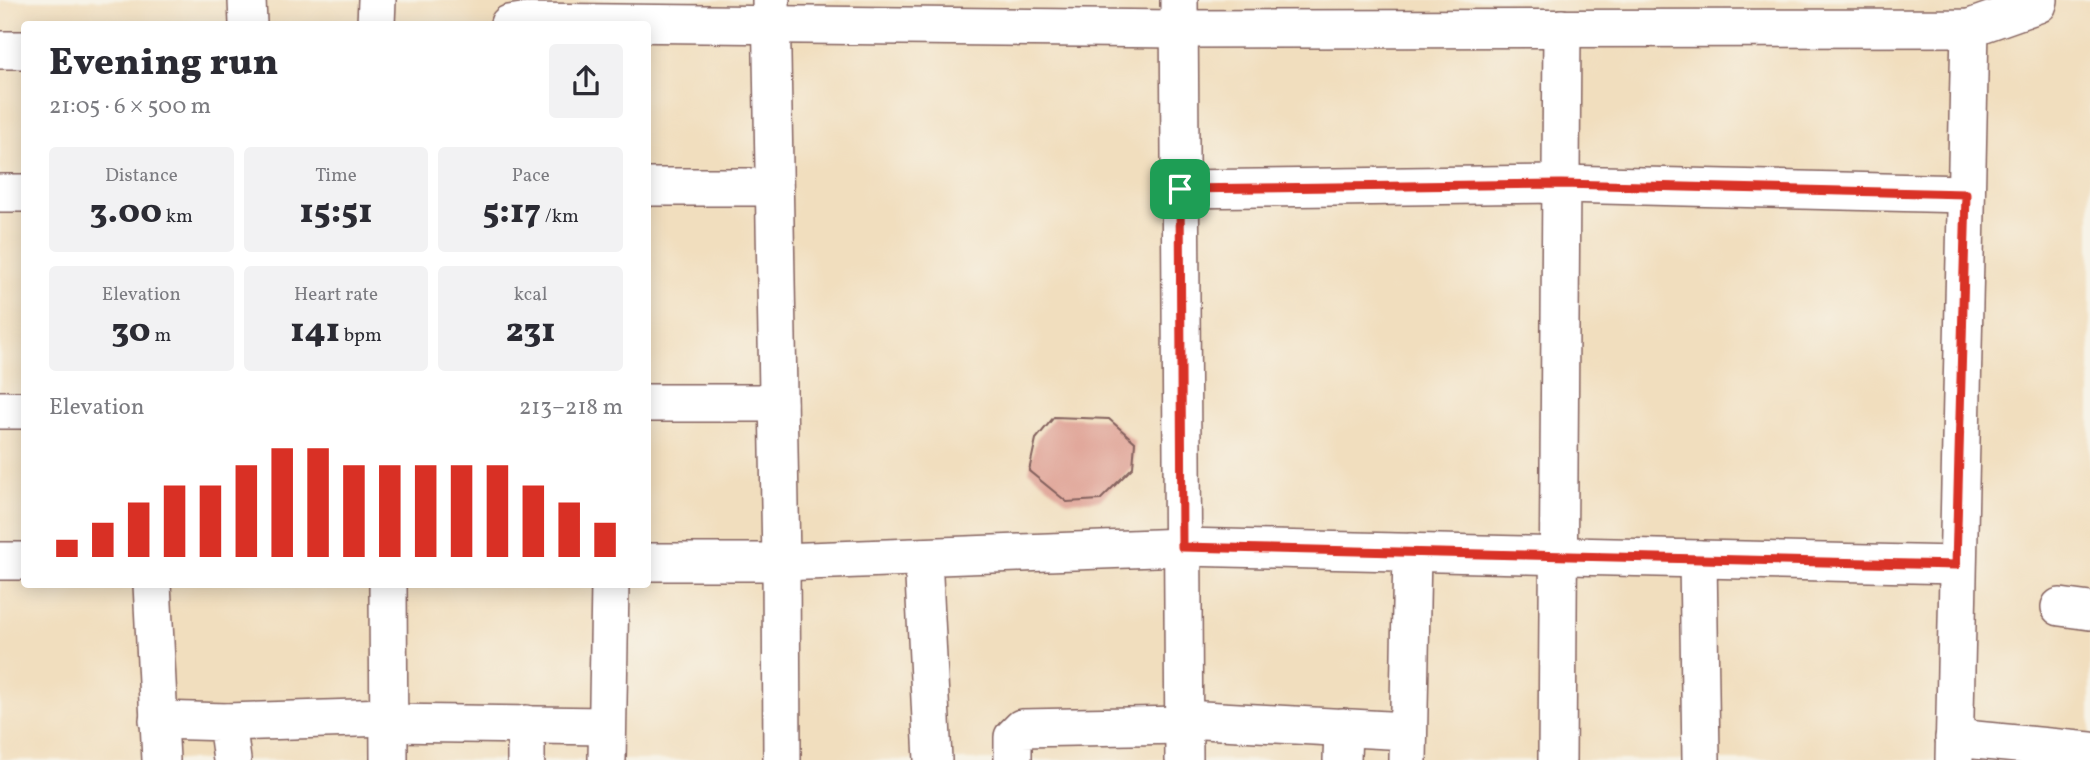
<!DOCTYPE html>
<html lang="en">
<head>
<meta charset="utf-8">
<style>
  body { margin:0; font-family:Vollkorn,serif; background:#f2f2f3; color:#2b2b33; height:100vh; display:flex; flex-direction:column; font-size:26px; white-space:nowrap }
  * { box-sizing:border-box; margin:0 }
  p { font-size:23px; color:#7c7c81 }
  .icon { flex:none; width:38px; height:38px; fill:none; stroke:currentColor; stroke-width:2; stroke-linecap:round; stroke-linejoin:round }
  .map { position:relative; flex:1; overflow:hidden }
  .panel { position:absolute; left:21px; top:21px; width:630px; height:567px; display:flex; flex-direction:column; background:#fff; border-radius:7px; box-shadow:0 4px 18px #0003 }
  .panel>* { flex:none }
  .pin { position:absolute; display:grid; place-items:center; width:60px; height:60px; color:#fff; margin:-30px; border-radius:14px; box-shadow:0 4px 10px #0006 }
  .round { display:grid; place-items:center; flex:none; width:74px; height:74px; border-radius:7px; background:#f2f2f3 }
  .headline { display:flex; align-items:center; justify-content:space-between; height:119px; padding:0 28px }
  h1 { font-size:38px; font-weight:800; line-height:52px }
  .stats { display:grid; grid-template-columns:repeat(3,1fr); gap:10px; height:119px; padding:7px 28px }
  .stats div { display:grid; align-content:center; border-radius:7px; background:#f2f2f3; text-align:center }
  .stats b { font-size:35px; font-weight:800 }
  .stats small { font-size:19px; font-weight:400 }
  .stats p { font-size:19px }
  .chart { height:196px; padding:14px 28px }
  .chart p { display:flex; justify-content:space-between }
  .chart svg { width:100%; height:126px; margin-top:7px; stroke:#d93025; stroke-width:6 }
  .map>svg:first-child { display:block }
</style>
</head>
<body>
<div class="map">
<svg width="2090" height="760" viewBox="0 0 2090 760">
  <rect width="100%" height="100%" fill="#f7f3e8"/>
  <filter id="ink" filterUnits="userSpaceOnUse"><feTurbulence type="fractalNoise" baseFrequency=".0143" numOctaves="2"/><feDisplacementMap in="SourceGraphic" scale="14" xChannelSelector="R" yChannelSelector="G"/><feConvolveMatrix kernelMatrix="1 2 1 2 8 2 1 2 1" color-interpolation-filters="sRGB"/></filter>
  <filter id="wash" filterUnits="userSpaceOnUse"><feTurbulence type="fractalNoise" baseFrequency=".00686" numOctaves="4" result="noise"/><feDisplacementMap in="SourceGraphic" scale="28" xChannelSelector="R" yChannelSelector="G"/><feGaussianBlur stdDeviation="1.57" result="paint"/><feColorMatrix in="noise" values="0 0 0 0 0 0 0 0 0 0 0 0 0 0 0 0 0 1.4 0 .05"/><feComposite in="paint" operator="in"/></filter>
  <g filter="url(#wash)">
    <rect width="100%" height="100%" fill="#f1debe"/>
    <g id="blocks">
      <!-- building -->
      <path fill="#de9e91" d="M1054 417 1109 419 1135 442 1133 467 1100 500 1067 502 1029 471 1036 439Z"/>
    </g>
  </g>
  <g filter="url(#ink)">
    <use href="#blocks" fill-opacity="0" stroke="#84625e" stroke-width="2"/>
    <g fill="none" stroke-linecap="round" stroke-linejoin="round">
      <defs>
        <g id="minor">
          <path d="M247 0 248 24"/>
          <path d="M771 0 781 562 782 760"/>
          <path d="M1179 0 1184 760"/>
          <path d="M376 24 377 0"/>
          <path d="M509 24 522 22 1179 29 1970 28 2038 4 2039 0"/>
          <path d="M0 50H24"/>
          <path d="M648 187H774"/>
          <path d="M1180 189 1561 184 1966 194"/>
          <path d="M0 193H24"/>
          <path d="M648 403H778"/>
          <path d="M0 410H24"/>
          <path d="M923 557 933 760"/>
          <path d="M1698 559 1701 760"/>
          <path d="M0 561H24"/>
          <path d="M648 562H781L1182 547 1957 565"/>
          <path d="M152 584 161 760"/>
          <path d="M388 584 389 760"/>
          <path d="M2060 607 2090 611"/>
          <path d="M1184 719 1407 731"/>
          <path d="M158 720 227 722 232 760"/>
          <path d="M227 722 388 717"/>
          <path d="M388 723 606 726"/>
          <path d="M526 724V760"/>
          <path d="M1954 738 2090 751"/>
          <path d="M607 760 610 584"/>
          <path d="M1013 760V737L1022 728 1184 725"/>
          <path d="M1342 760 1343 727"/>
          <path d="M1408 760 1412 552"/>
          <path d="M1557 760 1562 28"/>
          <path d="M1954 760 1970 28"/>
        </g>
      </defs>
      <!-- minor casing -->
      <use href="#minor" stroke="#84625e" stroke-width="40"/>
      <!-- minor -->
      <use href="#minor" stroke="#fff" stroke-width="37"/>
    </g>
  </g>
  <g fill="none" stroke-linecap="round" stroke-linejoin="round" filter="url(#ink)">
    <defs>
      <path id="route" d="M1561 184 1966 194 1956 565 1182 547 1180 189Z"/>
    </defs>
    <!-- route casing -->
    <use href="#route" stroke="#fff" stroke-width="14"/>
    <!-- route -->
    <use href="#route" stroke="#d93025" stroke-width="9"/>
  </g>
</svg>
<div class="pin" style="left:1180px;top:189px;background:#1e9e55"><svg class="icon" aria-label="arrive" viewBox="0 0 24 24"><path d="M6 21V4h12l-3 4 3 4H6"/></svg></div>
<section class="panel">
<div class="headline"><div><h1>Evening run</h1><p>21:05 · 6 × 500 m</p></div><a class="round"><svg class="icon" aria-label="share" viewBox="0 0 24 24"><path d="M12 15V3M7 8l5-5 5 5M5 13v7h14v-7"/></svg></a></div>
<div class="stats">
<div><p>Distance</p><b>3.00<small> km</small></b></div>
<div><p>Time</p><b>15:51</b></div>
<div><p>Pace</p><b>5:17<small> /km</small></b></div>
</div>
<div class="stats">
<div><p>Elevation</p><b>30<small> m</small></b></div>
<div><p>Heart rate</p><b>141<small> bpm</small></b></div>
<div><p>kcal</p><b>231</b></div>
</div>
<div class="chart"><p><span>Elevation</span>213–218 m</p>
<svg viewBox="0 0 160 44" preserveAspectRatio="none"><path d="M5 44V38M15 44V32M25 44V25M35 44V19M45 44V19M55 44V12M65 44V6M75 44V6M85 44V12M95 44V12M105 44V12M115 44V12M125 44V12M135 44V19M145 44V25M155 44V32"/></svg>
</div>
</section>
</div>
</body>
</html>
